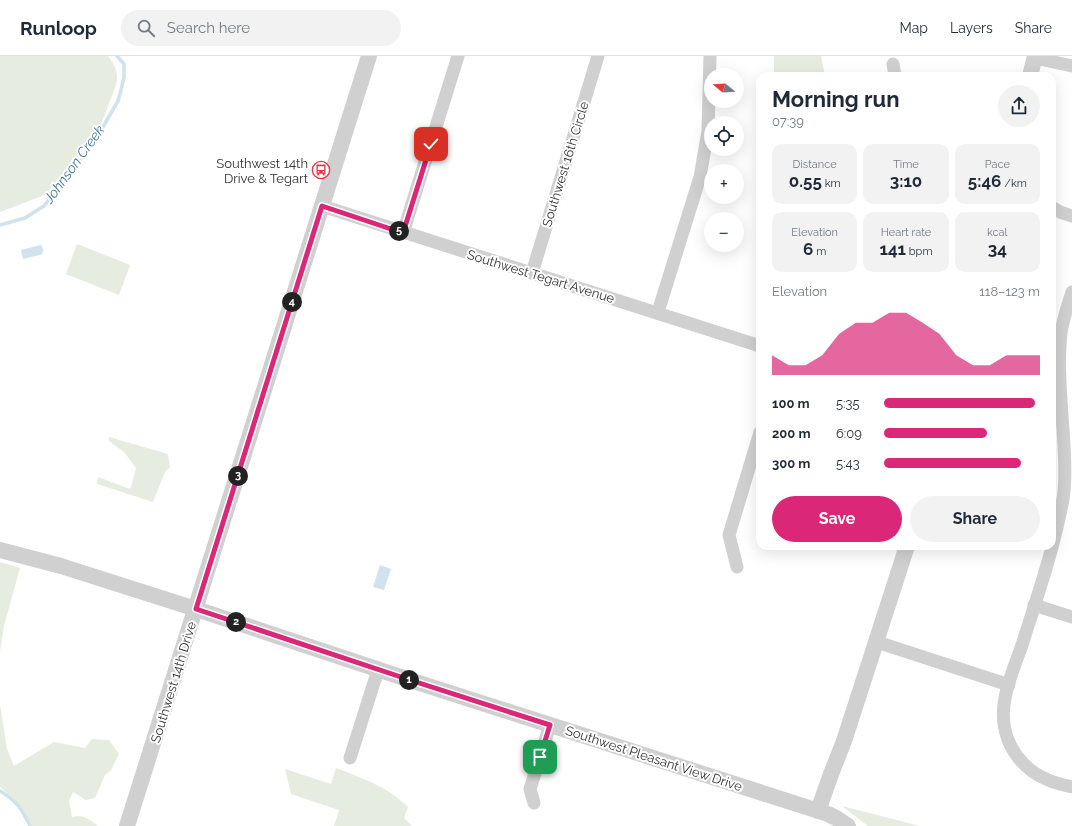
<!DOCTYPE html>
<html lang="en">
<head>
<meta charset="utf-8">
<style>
  body { margin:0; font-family:Raleway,sans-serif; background:#f2f2f3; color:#1f2937; height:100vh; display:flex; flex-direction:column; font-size:15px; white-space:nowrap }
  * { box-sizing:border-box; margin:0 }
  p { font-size:13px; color:#747a83 }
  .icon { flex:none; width:22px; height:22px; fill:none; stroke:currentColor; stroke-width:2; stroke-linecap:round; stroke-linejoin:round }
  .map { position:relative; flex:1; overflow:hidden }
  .panel { position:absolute; left:756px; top:16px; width:300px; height:478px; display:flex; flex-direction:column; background:#fff; border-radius:12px; box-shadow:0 4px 16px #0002 }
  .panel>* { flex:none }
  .needle { width:26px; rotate:288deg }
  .fabs { position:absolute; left:704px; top:12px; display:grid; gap:8px }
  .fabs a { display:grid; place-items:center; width:40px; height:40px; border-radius:50%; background:#fff; box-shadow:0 4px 16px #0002; font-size:20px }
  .pin { position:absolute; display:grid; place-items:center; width:34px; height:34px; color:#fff; margin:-17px; border-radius:8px; box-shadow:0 2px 6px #0006 }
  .km { position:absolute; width:20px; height:20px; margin:-10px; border-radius:50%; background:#222; color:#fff; font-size:11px; line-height:20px; text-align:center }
  .round { display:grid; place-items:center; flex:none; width:42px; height:42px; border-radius:21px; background:#f2f2f3 }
  .head { display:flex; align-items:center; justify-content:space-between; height:68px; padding:0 16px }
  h1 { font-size:22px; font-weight:700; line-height:30px }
  .figures { display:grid; grid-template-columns:repeat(3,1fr); gap:6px; height:68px; padding:4px 16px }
  .figures div { display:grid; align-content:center; border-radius:10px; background:#f2f2f3; text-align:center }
  .figures b { font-size:17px; font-weight:700 }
  .figures small { font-size:11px; font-weight:400 }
  .figures p { font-size:11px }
  .chart { height:112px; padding:8px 16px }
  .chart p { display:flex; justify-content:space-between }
  .chart svg { width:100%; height:72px; margin-top:4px; fill:#db2777; opacity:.7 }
  .button { display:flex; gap:8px; margin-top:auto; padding:8px 16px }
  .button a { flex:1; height:46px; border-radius:24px; background:#db2777; color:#fff; font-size:16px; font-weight:700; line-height:46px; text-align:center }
  .button a+a { background:#f2f2f3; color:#1f2937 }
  ul { padding:0 16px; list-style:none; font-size:13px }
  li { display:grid; grid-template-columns:64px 48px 1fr; align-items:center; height:30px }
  li i { height:10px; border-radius:5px; background:#db2777 }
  header { display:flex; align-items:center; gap:24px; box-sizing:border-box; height:56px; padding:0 20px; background:#fff; border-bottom:1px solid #e0e1e3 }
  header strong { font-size:19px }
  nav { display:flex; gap:22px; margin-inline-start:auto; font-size:14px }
  .search { width:280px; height:36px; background:#f2f2f3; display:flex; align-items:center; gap:10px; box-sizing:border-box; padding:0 14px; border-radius:22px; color:#747a83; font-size:15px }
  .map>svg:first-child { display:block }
</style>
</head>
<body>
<header>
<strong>Runloop</strong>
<div class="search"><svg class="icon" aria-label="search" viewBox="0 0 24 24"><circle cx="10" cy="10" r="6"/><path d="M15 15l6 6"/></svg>Search here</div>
<nav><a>Map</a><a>Layers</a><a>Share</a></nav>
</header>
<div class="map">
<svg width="1072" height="770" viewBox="0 0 1072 770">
  <rect width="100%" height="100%" fill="#fff"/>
  <!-- green -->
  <g fill="#e6ecdf">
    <path d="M0 0H108C115 9 119 18 116 29L95 84 83 92 50 137 0 156Z"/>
    <path d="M774 0H821L825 20H774Z"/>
    <path d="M77 188 130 209 119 239 66 218Z"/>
    <path d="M109 381 168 398 170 411 165 416 153 446 97 428 98 421 130 433 131 431 136 412 124 396 109 385Z"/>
    <path d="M0 506 20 512 4 570 0 596Z"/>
    <path d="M0 649 7 693 14 710 54 686 85 692 92 683 109 684 119 698 111 714 105 719 95 742 86 744 73 736 69 745 72 761C83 758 89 763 98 770H30L22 753 0 731Z"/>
    <path d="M336 712C364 723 386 730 408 751L404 762 412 770H334L339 754 291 738 285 713 331 728Z"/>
    <path d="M842 750 920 770H868Z"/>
  </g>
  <!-- water -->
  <g fill="#cfe2ee">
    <path d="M41 189 44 195 42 196 43 198 23 203 21 194Z"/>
    <path d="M380 509 391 513 384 534 373 531Z"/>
  </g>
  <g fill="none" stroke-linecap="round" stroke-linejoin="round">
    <!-- stream -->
    <g stroke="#cfe2ee" stroke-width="3.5">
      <path d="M0 169 25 162 44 150 65 124 96 83 118 45 121 34 124 21V8L117 0"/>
      <path d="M0 735C17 746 21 751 30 770"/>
    </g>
    <!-- minor -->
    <g stroke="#d0d0d0" stroke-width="13">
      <path d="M1035 2 1072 10"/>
      <path d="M893 8 895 20"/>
      <path d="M322 150C468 198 614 242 760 290"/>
      <path d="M1052 151 1060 156 1072 160"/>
      <path d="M403 177 458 0"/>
      <path d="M532 217 598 0"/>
      <path d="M1072 236C1068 249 1063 263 1061 277 1057 313 1062 353 1064 389 1065 407 1066 426 1063 443 1054 493 1037 541 1022 589 1014 612 1000 643 1004 668 1007 692 1024 714 1046 723 1054 727 1063 729 1072 731"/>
      <path d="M658 256 700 121 708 75 710 0"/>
      <path d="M737 511 729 479 760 376"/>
      <path d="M1034 549 1072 561"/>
      <path d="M877 586 1009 629"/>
      <path d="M350 702 378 614"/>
      <path d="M534 747 530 733 550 669"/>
    </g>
    <!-- tertiary -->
    <g stroke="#d0d0d0" stroke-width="16">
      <path d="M1030 20 1035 0"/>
      <path d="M0 494 61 510 196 553 413 625 828 758 836 762 848 770"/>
      <path d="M818 755 831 718 844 685 907 490"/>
      <path d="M127 770 369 0"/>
    </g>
  </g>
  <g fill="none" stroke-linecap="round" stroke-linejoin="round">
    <defs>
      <path id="route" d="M431 88 403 177 322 150 196 553 413 625 550 669 540 701"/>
    </defs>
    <!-- route casing -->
    <use href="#route" stroke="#fff" stroke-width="8"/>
    <!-- route -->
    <use href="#route" stroke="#db2777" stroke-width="5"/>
  </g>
  <!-- icons -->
  <defs>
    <symbol id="bus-ring" viewBox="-11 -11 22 22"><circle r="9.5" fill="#fff" stroke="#e63946" stroke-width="1.5"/><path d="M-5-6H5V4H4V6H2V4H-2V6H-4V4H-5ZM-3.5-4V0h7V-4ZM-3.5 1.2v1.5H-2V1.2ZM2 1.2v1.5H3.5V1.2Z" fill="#e63946"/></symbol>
  </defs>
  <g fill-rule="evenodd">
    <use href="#bus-ring" x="311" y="104" width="20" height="20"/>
  </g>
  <g text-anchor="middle" stroke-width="4" stroke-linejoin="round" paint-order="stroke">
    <!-- poi labels -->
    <g font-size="13" fill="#333" stroke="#fff" text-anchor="end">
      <text x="308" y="112">Southwest 14th<tspan x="308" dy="15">Drive &amp; Tegart</tspan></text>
    </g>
    <!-- street labels -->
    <g font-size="13" fill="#333" stroke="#fff">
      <text transform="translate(565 108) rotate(-73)" y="5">Southwest 16th Circle</text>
      <text transform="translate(541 220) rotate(17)" y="5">Southwest Tegart Avenue</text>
      <text transform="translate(173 626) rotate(-73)" y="5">Southwest 14th Drive</text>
      <text transform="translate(654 702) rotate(18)" y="5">Southwest Pleasant View Drive</text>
    </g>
    <!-- water labels -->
    <g font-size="14" font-style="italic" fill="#3f7597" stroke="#fff">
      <text transform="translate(74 108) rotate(-54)" y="5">Johnson Creek</text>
    </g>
  </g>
</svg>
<div class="fabs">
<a><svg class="needle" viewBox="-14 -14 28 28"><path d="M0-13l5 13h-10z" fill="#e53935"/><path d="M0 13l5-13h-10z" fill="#747a83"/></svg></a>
<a><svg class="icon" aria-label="locate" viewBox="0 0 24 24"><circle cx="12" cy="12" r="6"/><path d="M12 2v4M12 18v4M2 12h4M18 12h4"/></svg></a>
<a>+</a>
<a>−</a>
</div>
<div class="pin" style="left:540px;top:701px;background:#1e9e55"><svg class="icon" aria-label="arrive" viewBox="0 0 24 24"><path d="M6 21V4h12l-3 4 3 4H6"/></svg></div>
<div class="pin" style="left:431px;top:88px;background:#d93025"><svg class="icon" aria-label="check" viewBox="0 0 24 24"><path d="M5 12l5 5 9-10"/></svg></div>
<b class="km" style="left:409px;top:624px">1</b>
<b class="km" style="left:236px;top:566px">2</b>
<b class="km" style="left:238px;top:420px">3</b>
<b class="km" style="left:292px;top:246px">4</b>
<b class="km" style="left:399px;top:175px">5</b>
<section class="panel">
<div class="head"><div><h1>Morning run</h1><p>07:39</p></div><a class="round"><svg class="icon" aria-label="share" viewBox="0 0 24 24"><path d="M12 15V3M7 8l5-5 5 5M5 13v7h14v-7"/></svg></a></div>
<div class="figures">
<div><p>Distance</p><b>0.55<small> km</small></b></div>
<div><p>Time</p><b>3:10</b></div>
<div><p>Pace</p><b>5:46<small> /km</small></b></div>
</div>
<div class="figures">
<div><p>Elevation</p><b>6<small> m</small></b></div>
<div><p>Heart rate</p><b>141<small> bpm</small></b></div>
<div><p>kcal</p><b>34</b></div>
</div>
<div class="chart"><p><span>Elevation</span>118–123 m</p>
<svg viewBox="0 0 160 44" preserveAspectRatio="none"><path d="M0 44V32L10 38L20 38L30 32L40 19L50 12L60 12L70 6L80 6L90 12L100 19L110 32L120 38L130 38L140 32L150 32L160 32V44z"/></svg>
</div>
<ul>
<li><b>100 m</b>5:35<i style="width:97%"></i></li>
<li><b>200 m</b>6:09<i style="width:66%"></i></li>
<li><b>300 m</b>5:43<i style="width:88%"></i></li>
</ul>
<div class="button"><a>Save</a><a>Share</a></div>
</section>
</div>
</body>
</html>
